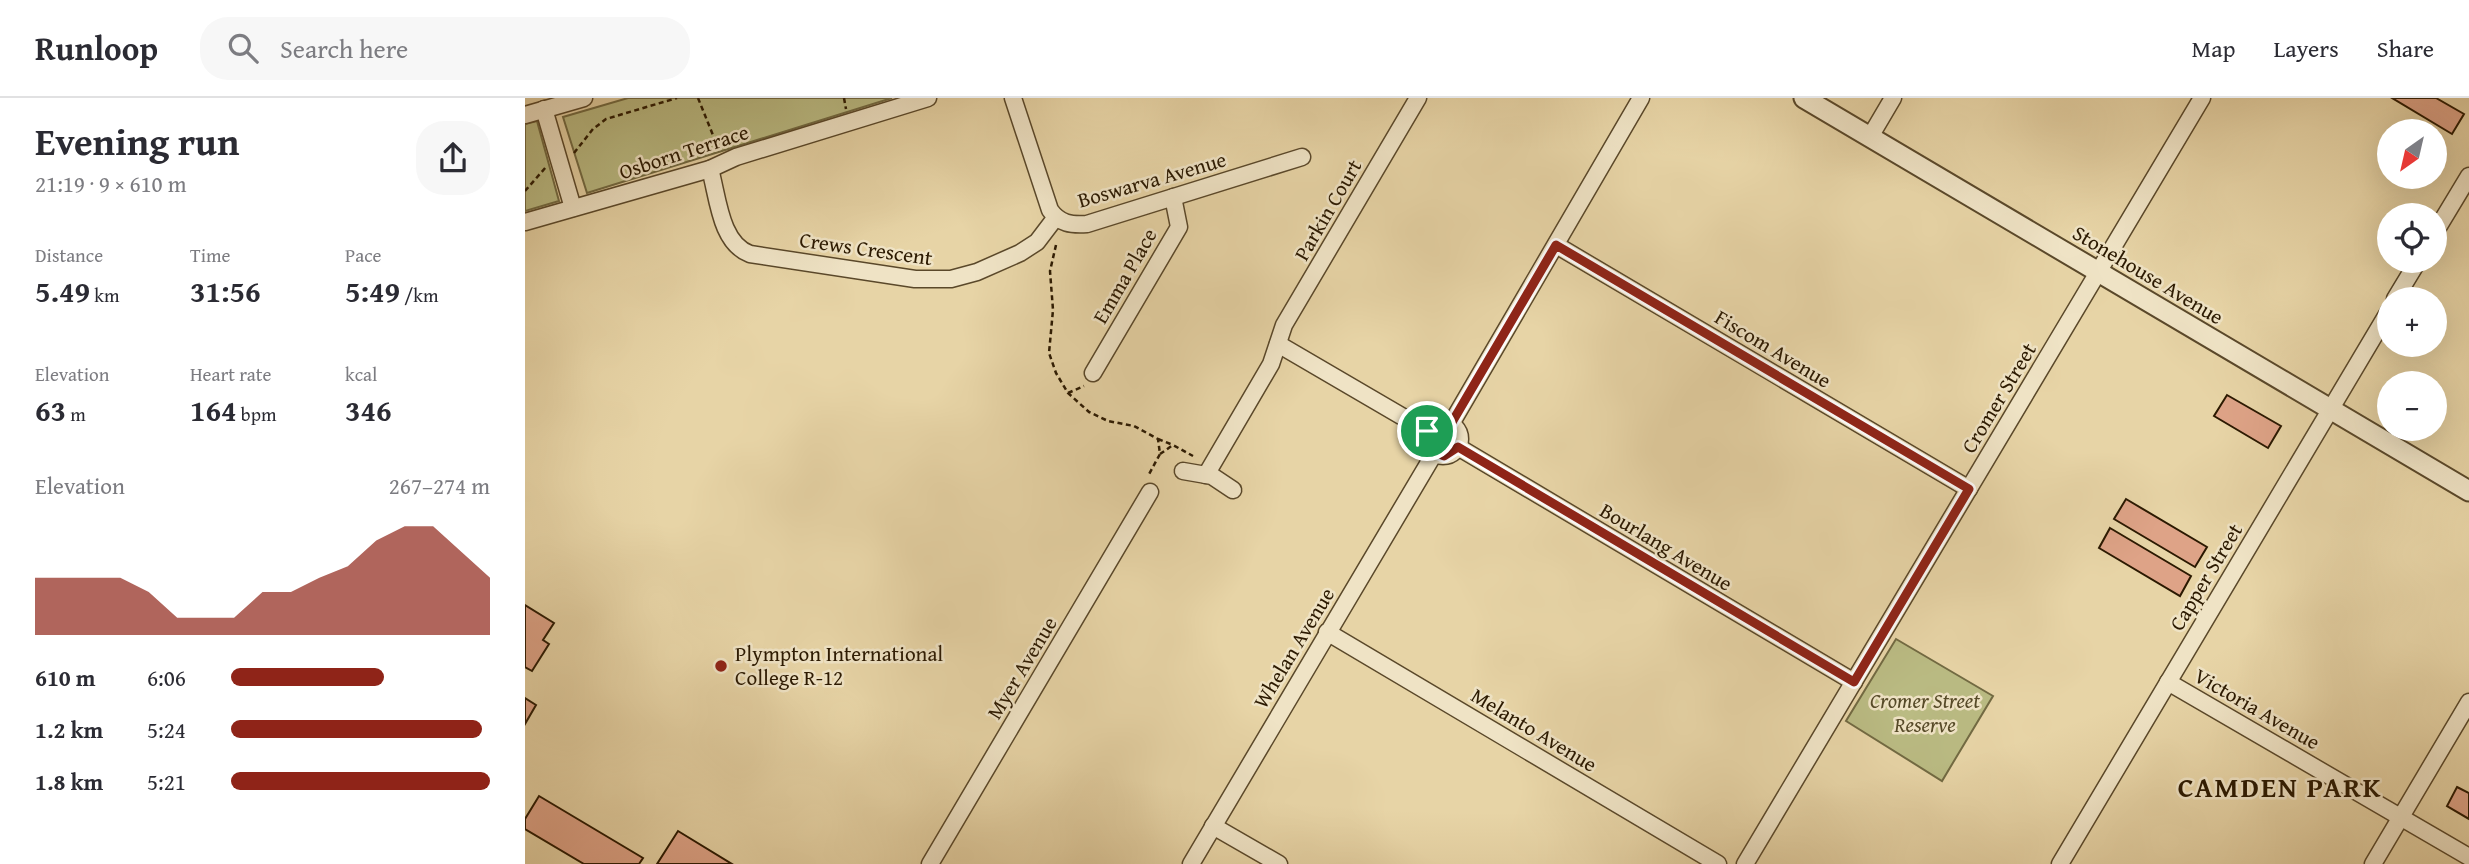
<!DOCTYPE html>
<html lang="en">
<head>
<meta charset="utf-8">
<style>
  body { margin:0; font-family:"Gentium Book Plus",serif; background:#f7f7f7; color:#2b2b33; height:100vh; display:flex; flex-direction:column; font-size:26px; white-space:nowrap }
  * { box-sizing:border-box; margin:0 }
  p { font-size:23px; color:#7c7c81 }
  .icon { flex:none; width:38px; height:38px; fill:none; stroke:currentColor; stroke-width:2; stroke-linecap:round; stroke-linejoin:round }
  .map { position:relative; flex:1; overflow:hidden }
  .drawer { display:flex; flex-direction:column; background:#fff; width:525px }
  .drawer>* { flex:none }
  .needle { width:46px; rotate:214deg }
  .fabs { position:absolute; left:1852px; top:21px; display:grid; gap:14px }
  .fabs a { display:grid; place-items:center; width:70px; height:70px; border-radius:50%; background:#fff; box-shadow:0 7px 28px #0002; font-size:35px }
  .pin { position:absolute; display:grid; place-items:center; width:60px; height:60px; color:#fff; margin:-30px; border:4px solid #fff; border-radius:50%; box-shadow:0 2px 7px #0007 }
  .round { display:grid; place-items:center; flex:none; width:74px; height:74px; border-radius:28px; background:#f7f7f7 }
  .headline { display:flex; align-items:center; justify-content:space-between; height:119px; padding:0 35px }
  h1 { font-size:38px; font-weight:800; line-height:52px }
  .figures { display:grid; grid-template-columns:repeat(3,1fr); gap:10px; height:119px; padding:7px 35px }
  .figures div { display:grid; align-content:center }
  .figures b { font-size:30px; font-weight:800 }
  .figures small { font-size:19px; font-weight:400 }
  .figures p { font-size:19px }
  .chart { height:196px; padding:14px 35px }
  .chart p { display:flex; justify-content:space-between }
  .chart svg { width:100%; height:126px; margin-top:7px; fill:#8f2418; opacity:.7 }
  ul { padding:0 35px; list-style:none; font-size:23px }
  li { display:grid; grid-template-columns:112px 84px 1fr; align-items:center; height:52px }
  li i { height:18px; border-radius:9px; background:#8f2418 }
  header { display:flex; align-items:center; gap:42px; box-sizing:border-box; height:98px; padding:0 35px; background:#fff; border-bottom:2px solid #e1e1e2 }
  header strong { font-size:33px }
  nav { display:flex; gap:38px; margin-inline-start:auto; font-size:24px }
  .search { width:490px; height:63px; background:#f7f7f7; display:flex; align-items:center; gap:18px; box-sizing:border-box; padding:0 24px; border-radius:28px; color:#7c7c81; font-size:26px }
  main { display:flex; flex:1; min-height:0 }
  .map>svg:first-child { display:block }
</style>
</head>
<body>
<header>
<strong>Runloop</strong>
<div class="search"><svg class="icon" aria-label="search" viewBox="0 0 24 24"><circle cx="10" cy="10" r="6"/><path d="M15 15l6 6"/></svg>Search here</div>
<nav><a>Map</a><a>Layers</a><a>Share</a></nav>
</header>
<main>
<section class="drawer">
<div class="headline"><div><h1>Evening run</h1><p>21:19 · 9 × 610 m</p></div><a class="round"><svg class="icon" aria-label="share" viewBox="0 0 24 24"><path d="M12 15V3M7 8l5-5 5 5M5 13v7h14v-7"/></svg></a></div>
<div class="figures">
<div><p>Distance</p><b>5.49<small> km</small></b></div>
<div><p>Time</p><b>31:56</b></div>
<div><p>Pace</p><b>5:49<small> /km</small></b></div>
</div>
<div class="figures">
<div><p>Elevation</p><b>63<small> m</small></b></div>
<div><p>Heart rate</p><b>164<small> bpm</small></b></div>
<div><p>kcal</p><b>346</b></div>
</div>
<div class="chart"><p><span>Elevation</span>267–274 m</p>
<svg viewBox="0 0 160 44" preserveAspectRatio="none"><path d="M0 44V24L10 24L20 24L30 24L40 29L50 38L60 38L70 38L80 29L90 29L100 24L110 20L120 11L130 6L140 6L150 15L160 24V44z"/></svg>
</div>
<ul>
<li><b>610 m</b>6:06<i style="width:59%"></i></li>
<li><b>1.2 km</b>5:24<i style="width:97%"></i></li>
<li><b>1.8 km</b>5:21<i style="width:100%"></i></li>
</ul>
</section>
<div class="map">
<svg width="1944" height="766" viewBox="0 0 1944 766">
  <rect width="100%" height="100%" fill="#e7d4a6"/>
  <filter id="stains"><feTurbulence type="fractalNoise" baseFrequency=".00286" numOctaves="4"/><feColorMatrix values="0 0 0 0 .2 0 0 0 0 .09 0 0 0 0 .02 0 0 0 .5 -.17"/></filter>
  <radialGradient id="worn" r=".72"><stop offset=".6" stop-color="#630" stop-opacity="0"/><stop offset="1" stop-color="#630" stop-opacity=".3"/></radialGradient>
  <!-- green -->
  <g fill="#babb83" stroke="#726a42" stroke-width="2">
    <path d="M103 0H367L62 95 38 19Z"/>
    <path d="M12 23 34 103 0 113V26Z"/>
    <path d="M1371 541 1468 598 1417 683 1321 623Z"/>
  </g>
  <!-- building -->
  <g fill="#dea387" stroke="#2b1901" stroke-width="2">
    <path d="M1867 0H1911L1939 16 1927 36Z"/>
    <path d="M1702 297 1756 328 1743 350 1689 318Z"/>
    <path d="M1601 401 1682 449 1670 469 1589 421Z"/>
    <path d="M1585 430 1666 478 1655 498 1574 450Z"/>
    <path d="M0 507 29 525 18 542 24 546 7 573 0 569Z"/>
    <path d="M0 600 11 607 0 626Z"/>
    <path d="M1932 689 1944 695V721L1922 708Z"/>
    <path d="M14 698 118 760 114 766H59L0 731V721Z"/>
    <path d="M153 733 207 766H132Z"/>
  </g>
  <g fill="none" stroke-linecap="round" stroke-linejoin="round">
    <defs>
      <g id="minor">
        <path d="M488 0 525 112C535 126 546 127 562 126L777 59"/>
        <path d="M19 11 48 110"/>
        <path d="M0 17 59 0"/>
        <path d="M1345 39 1368 0"/>
        <path d="M185 71C193 99 195 145 225 156L390 181H426L452 174 495 155 512 144 531 119"/>
        <path d="M0 124 185 71 211 59 403 0"/>
        <path d="M1909 136 1944 78"/>
        <path d="M1031 147 1444 391"/>
        <path d="M1870 201 1893 163"/>
        <path d="M753 246 902 333"/>
        <path d="M568 275 654 129 648 99"/>
        <circle cx="918" cy="341" r="17"/>
        <path d="M926 326 1116 0"/>
        <path d="M933 349 1329 584"/>
        <path d="M658 373 687 378 708 392"/>
        <path d="M681 377 746 266 759 227 893 0"/>
        <path d="M802 534 1193 766"/>
        <path d="M1643 584 1944 759"/>
        <path d="M688 728 754 766"/>
        <path d="M405 766 625 394"/>
        <path d="M666 766 909 356"/>
        <path d="M1220 766 1677 0"/>
        <path d="M1535 766 1864 213"/>
        <path d="M1848 766 1944 604"/>
      </g>
      <path id="tertiary" d="M1279 0 1944 393"/>
    </defs>
    <!-- minor casing -->
    <use href="#minor" stroke="#5a482a" stroke-width="19"/>
    <!-- tertiary casing -->
    <use href="#tertiary" stroke="#5a482a" stroke-width="23"/>
    <!-- path -->
    <g stroke="#2b1901" stroke-width="2.5" stroke-dasharray="5 3.5" stroke-linecap="butt">
      <path d="M173 0 194 52"/>
      <path d="M319 0 321 11"/>
      <path d="M49 55 68 31 81 21 152 0"/>
      <path d="M0 93 21 69"/>
      <path d="M531 147 525 173 528 212 524 255 531 275 543 295 564 314 583 323 609 328 633 341 635 356 623 378"/>
      <path d="M543 295 559 288"/>
      <path d="M633 341 648 347"/>
      <path d="M635 356 648 347 668 358"/>
    </g>
    <!-- minor -->
    <use href="#minor" stroke="#efe3c5" stroke-width="16"/>
    <!-- tertiary -->
    <use href="#tertiary" stroke="#efe3c5" stroke-width="19"/>
  </g>
  <g fill="none" stroke-linecap="round" stroke-linejoin="round">
    <defs>
      <path id="route" d="M1031 147 1444 391 1329 584 933 349 919 358 904 351C898 340 901 330 913 324L926 326Z"/>
    </defs>
    <!-- route casing -->
    <use href="#route" stroke="#fff" stroke-width="14"/>
    <!-- route -->
    <use href="#route" stroke="#8f2418" stroke-width="9"/>
  </g>
  <!-- markers -->
  <circle fill="#8f2418" stroke="#efe3c5" stroke-width="2.5" cx="196" cy="568" r="7"/>
  <g text-anchor="middle" stroke-width="5" stroke-linejoin="round" paint-order="stroke">
    <!-- street labels -->
    <g font-size="21" fill="#2b1901" stroke="#efe3c5">
      <text transform="translate(159 54) rotate(-18)" y="7">Osborn Terrace</text>
      <text transform="translate(627 82) rotate(-16)" y="7">Boswarva Avenue</text>
      <text transform="translate(803 112) rotate(-60)" y="7">Parkin Court</text>
      <text transform="translate(341 151) rotate(8)" y="7">Crews Crescent</text>
      <text transform="translate(1623 177) rotate(31)" y="7">Stonehouse Avenue</text>
      <text transform="translate(600 178) rotate(-60)" y="7">Emma Place</text>
      <text transform="translate(1248 251) rotate(31)" y="7">Fiscom Avenue</text>
      <text transform="translate(1474 300) rotate(-59)" y="7">Cromer Street</text>
      <text transform="translate(1141 449) rotate(31)" y="7">Bourlang Avenue</text>
      <text transform="translate(1681 479) rotate(-59)" y="7">Capper Street</text>
      <text transform="translate(769 550) rotate(-59)" y="7">Whelan Avenue</text>
      <text transform="translate(497 570) rotate(-59)" y="7">Myer Avenue</text>
      <text transform="translate(1732 611) rotate(30)" y="7">Victoria Avenue</text>
      <text transform="translate(1009 632) rotate(31)" y="7">Melanto Avenue</text>
    </g>
    <!-- poi labels -->
    <g font-size="21" fill="#2b1901" stroke="#efe3c5" text-anchor="start">
      <text x="210" y="563">Plympton International<tspan x="210" dy="24">College R-12</tspan></text>
    </g>
    <!-- park labels -->
    <g font-size="21" font-style="italic" fill="#564a28" stroke="#efe3c5">
      <text x="1400" y="610">Cromer Street<tspan x="1400" dy="24">Reserve</tspan></text>
    </g>
    <!-- district labels -->
    <g font-size="28" font-weight="bold" letter-spacing="2" fill="#2b1901" stroke="#efe3c5">
      <text x="1755" y="699">CAMDEN PARK</text>
    </g>
  </g>
  <rect width="100%" height="100%" filter="url(#stains)"/>
  <rect width="100%" height="100%" fill="url(#worn)"/>
</svg>
<div class="fabs">
<a><svg class="needle" viewBox="-14 -14 28 28"><path d="M0-13l5 13h-10z" fill="#e53935"/><path d="M0 13l5-13h-10z" fill="#7c7c81"/></svg></a>
<a><svg class="icon" aria-label="locate" viewBox="0 0 24 24"><circle cx="12" cy="12" r="6"/><path d="M12 2v4M12 18v4M2 12h4M18 12h4"/></svg></a>
<a>+</a>
<a>−</a>
</div>
<div class="pin" style="left:902px;top:333px;background:#1e9e55"><svg class="icon" aria-label="arrive" viewBox="0 0 24 24"><path d="M6 21V4h12l-3 4 3 4H6"/></svg></div>
</div>
</main>
</body>
</html>
